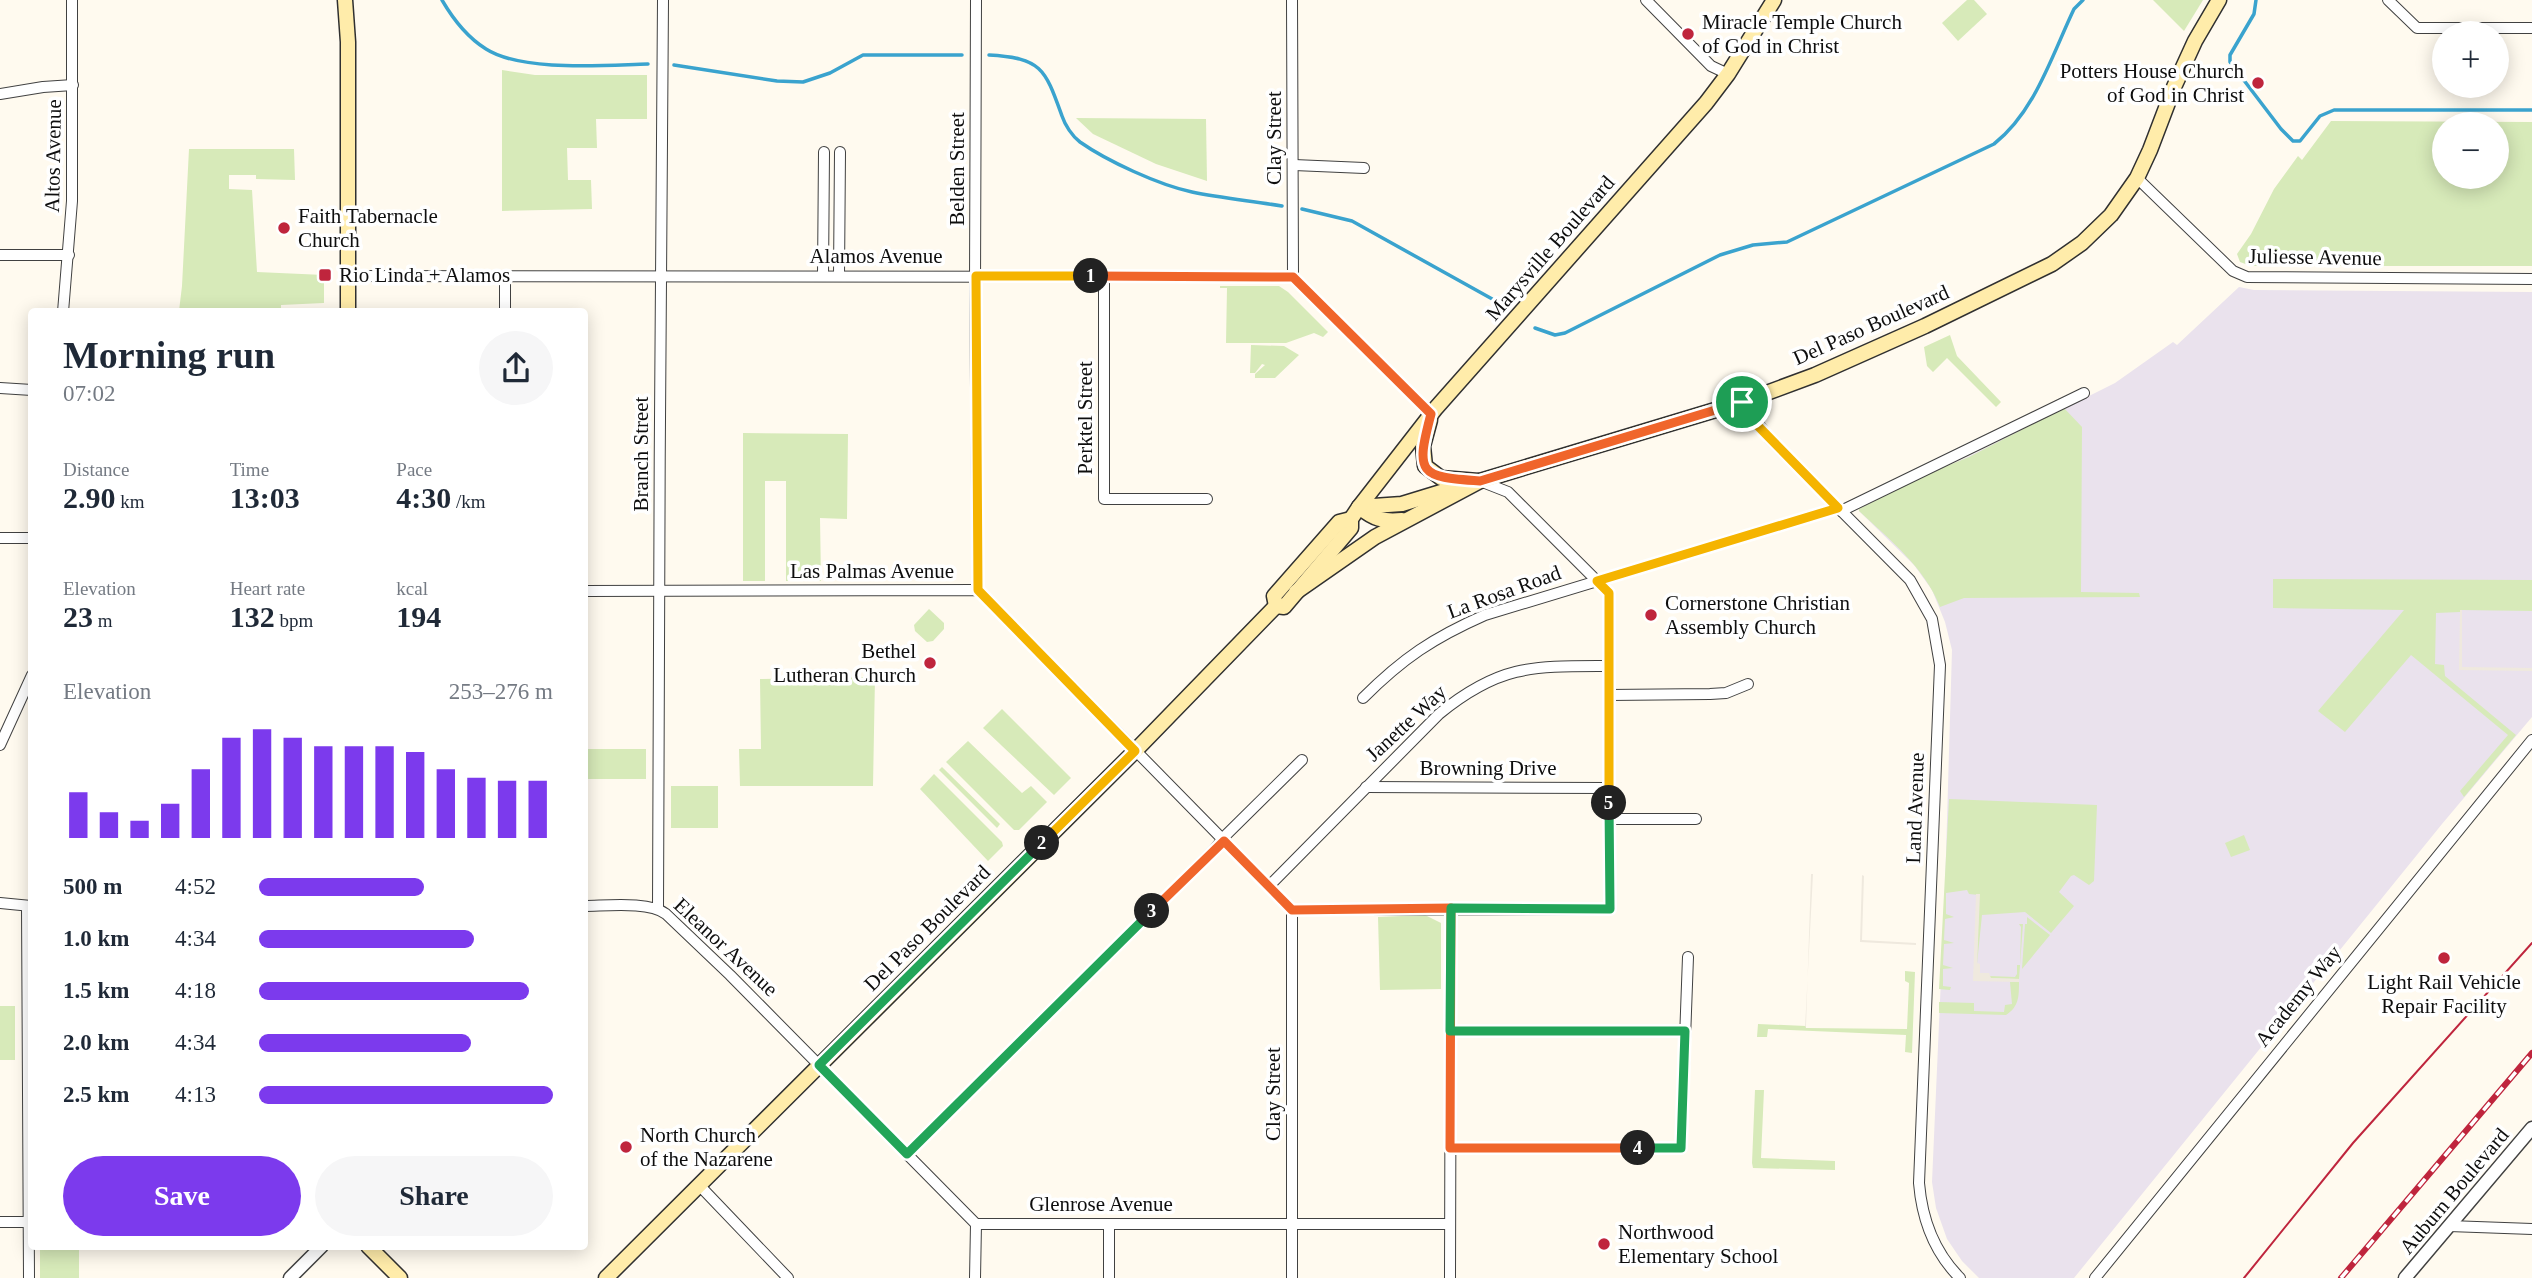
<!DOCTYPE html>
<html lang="en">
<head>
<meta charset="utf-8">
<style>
  body { margin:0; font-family:"Times New Roman",serif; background:#f6f6f7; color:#1f2937; height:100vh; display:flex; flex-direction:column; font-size:26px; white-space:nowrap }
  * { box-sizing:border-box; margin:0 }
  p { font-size:23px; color:#747a83 }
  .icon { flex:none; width:38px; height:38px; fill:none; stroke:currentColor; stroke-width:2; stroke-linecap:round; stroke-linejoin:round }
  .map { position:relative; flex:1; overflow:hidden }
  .drawer { position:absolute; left:28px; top:308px; width:560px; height:942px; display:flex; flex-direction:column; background:#fff; border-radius:7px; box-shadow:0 4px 18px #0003 }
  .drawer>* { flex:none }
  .buttons { position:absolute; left:2432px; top:21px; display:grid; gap:14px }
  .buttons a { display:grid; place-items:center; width:77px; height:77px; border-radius:50%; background:#fff; box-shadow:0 4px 18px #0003; font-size:35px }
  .pin { position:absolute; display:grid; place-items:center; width:60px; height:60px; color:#fff; margin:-30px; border:4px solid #fff; border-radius:50%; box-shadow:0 2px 7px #0007 }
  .km { position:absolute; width:35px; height:35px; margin:-18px; border-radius:50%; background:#222; color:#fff; font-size:19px; line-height:35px; text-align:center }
  .round { display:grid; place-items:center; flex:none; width:74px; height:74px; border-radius:37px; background:#f6f6f7 }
  .head { display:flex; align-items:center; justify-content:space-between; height:119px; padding:0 35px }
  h1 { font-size:38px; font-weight:600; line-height:52px }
  .stats { display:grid; grid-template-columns:repeat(3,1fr); gap:10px; height:119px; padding:7px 35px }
  .stats div { display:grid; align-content:center }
  .stats b { font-size:30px; font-weight:600 }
  .stats small { font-size:19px; font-weight:400 }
  .stats p { font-size:19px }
  .chart { height:196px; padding:14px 35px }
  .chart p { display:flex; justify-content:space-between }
  .chart svg { width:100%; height:126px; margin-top:7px; stroke:#7c3aed; stroke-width:6 }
  .primary-button { display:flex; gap:14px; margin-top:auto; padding:14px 35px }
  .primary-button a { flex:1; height:80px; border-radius:42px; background:#7c3aed; color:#fff; font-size:28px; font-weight:600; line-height:80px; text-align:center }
  .primary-button a+a { background:#f6f6f7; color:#1f2937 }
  ul { padding:0 35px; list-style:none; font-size:23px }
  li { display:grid; grid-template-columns:112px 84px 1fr; align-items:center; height:52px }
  li i { height:18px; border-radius:9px; background:#7c3aed }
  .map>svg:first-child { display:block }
</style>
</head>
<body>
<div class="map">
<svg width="2532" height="1278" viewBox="0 0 2532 1278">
  <rect width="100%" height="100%" fill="#fffaef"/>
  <!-- industrial -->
  <path fill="#eae2ed" d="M2239 287 2254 290 2532 292V717L2442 824 2074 1278H1979L1962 1261 1947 1239 1936 1208 1932 1182 1945 888 1952 650 1945 622 1932 590 1914 565 1859 511 2115 383 2173 342 2177 345Z"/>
  <!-- green -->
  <g fill="#d7eab9" fill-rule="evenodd">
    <path d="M1967 0H1974L1987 14 1958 41 1942 23Z"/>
    <path d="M2153 0H2203L2184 31Z"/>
    <path d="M502 70 535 75H647V119H596L597 148H567L568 180H591L592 209 502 211Z"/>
    <path d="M1076 118 1206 119 1207 181 1156 164 1093 134Z"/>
    <path d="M2331 121 2532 122V266H2251L2240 262 2237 254 2251 234 2274 189 2298 156 2302 160ZM2445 124H2497V177H2445Z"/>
    <path d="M189 149H294L295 180 256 179V175H229V189L252 190 257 272 324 275V303L281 305V311H179L182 286Z"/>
    <path d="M1220 286H1279L1288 292 1328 332 1323 337 1314 333 1286 343H1226L1227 288H1220Z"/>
    <path d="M1950 335 1957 356 2001 402 1996 407 1947 358 1933 372 1927 366 1924 347Z"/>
    <path d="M1251 345 1284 346 1299 355 1275 378H1255V374L1265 365 1262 364 1255 373H1250Z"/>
    <path d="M2064 408 2082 427 2081 592 2139 593 2140 597 1964 598 1940 607C1925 568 1889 539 1859 511V509L1930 473 1969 457Z"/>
    <path d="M743 433 848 434 847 519 820 518 821 581H786V481H765V581H743Z"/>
    <path d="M2273 579 2532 580V611L2460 610V612L2436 613 2435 664 2444 665 2445 676 2516 735 2464 797 2460 791 2508 735 2411 655 2345 732 2318 711 2404 610 2273 608Z"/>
    <path d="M929 609 944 623V629L933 641 927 642 915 631 914 625Z"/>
    <path d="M875 677 873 786H740L739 749H761L760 679Z"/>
    <path d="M1002 709 1071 778 1054 795 983 728Z"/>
    <path d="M968 741 1022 793 1031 786 1047 802 1019 830H1014L946 762Z"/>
    <rect x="585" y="749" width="61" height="30"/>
    <path d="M942 767 1000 824 997 828 939 770Z"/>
    <path d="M934 774 1002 842 1003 846 988 861 920 789Z"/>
    <rect x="671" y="786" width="47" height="42"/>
    <path d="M1949 799 2097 805 2094 881 2089 885 2074 875 2071 876 2059 892 2074 906 2051 933 2025 912 1982 915 1977 964 1979 895 1969 894 1967 890 1946 893V914L1954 917 1945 919 1944 940 1954 943 1944 944 1943 965 1953 968 1943 969V986L1951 987 1950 990 1939 989Z"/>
    <path d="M2244 835 2250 850 2231 857 2225 843Z"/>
    <path d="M1425 915 1441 923V989L1380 990 1378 917Z"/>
    <path d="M2027 917 2050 935 2022 969 2025 924H2027Z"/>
    <path d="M2019 924H2023L2019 979 1990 978V976L2015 977 2017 974V965H2020L2021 927Z"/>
    <path d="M1905 971 1915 972 1912 1053 1905 1052 1906 1035 1768 1029 1767 1037H1757L1758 1024 1806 1026V1028L1907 1029 1909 983 1905 981Z"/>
    <path d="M2010 982H2019C2019 996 2019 1007 2006 1015L1939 1013V1002L1974 1003V1011L2004 1012 2005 1005 2012 1004Z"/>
    <rect x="0" y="1006" width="15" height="54"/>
    <path d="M1755 1090H1764L1761 1158 1835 1161V1170L1753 1168 1752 1163Z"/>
    <rect x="40" y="1246" width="39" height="32"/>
  </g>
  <!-- plaza -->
  <g fill="#efe9de">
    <path d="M2460 610H2462V667L2532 668V671L2459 670Z"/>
    <path d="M1811 874H1813L1805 1028 1806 1026Z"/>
    <path d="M1862 875 1864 876 1862 940 1916 943V945L1860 942Z"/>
    <path d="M1976 894H1980L1977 963 1980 964V973H1989L1991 978 2019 979V982L1973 981Z"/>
  </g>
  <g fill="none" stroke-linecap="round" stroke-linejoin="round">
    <!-- stream -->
    <g stroke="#3aa3ce" stroke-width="3.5">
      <path d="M442 0C453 19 467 37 486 49 522 72 605 65 648 64"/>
      <path d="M2256 0 2254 14 2230 55V62L2281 129 2293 141H2300L2320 116 2334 110H2532"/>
      <path d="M989 55C1042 58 1045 69 1062 116 1065 125 1072 136 1080 142 1107 161 1159 185 1192 192 1221 198 1252 201 1282 206"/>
      <path d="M674 65 777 81 803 82 830 73 863 55H962"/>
      <path d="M1302 209 1352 221 1503 305"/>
      <path d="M1535 328 1555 335 1565 333 1720 255 1753 245 1787 242 1994 144C2035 112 2052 55 2074 9L2083 0"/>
    </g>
    <defs>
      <g id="minor">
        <path d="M976 0 975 286 978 590"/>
        <path d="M1292 0 1293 277"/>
        <path d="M1646 0 1711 66 1728 74"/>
        <path d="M2388 0 2417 28H2532"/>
        <path d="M0 94 43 87 73 85"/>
        <path d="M1294 165 1364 168"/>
        <path d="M2137 178 2233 271 2247 277 2532 279"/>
        <path d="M0 255H69"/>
        <path d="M348 276 1293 277 1431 414"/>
        <path d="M823 276 824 152"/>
        <path d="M839 276 840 152"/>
        <path d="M1104 276V499H1207"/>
        <path d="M63 312 72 201V0"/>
        <path d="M505 312V276"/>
        <path d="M0 388 32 390"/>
        <path d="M1742 402 1769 438 1910 580 1932 619 1940 665 1919 1183C1922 1219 1934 1252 1960 1278"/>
        <path d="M1841 511 2084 393"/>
        <path d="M0 538H32"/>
        <path d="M584 591 978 590 1292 910 1610 909 1609 593 1508 492 1480 481"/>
        <path d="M1609 695 1710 694 1726 693 1748 684"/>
        <path d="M1363 698C1403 658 1433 638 1485 615L1838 508"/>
        <path d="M0 745 32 675"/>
        <path d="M1366 787 1609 788"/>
        <path d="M1609 819H1696"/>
        <path d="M1269 886 1439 714C1500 664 1534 666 1609 666"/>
        <path d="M0 903 31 906"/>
        <path d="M27 906 29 1278"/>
        <path d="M584 906C606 906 649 901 666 914L730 975 976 1224H1450"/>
        <path d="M658 908C658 605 661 303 663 0"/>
        <path d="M1292 910V1278"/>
        <path d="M1450 1031H1685"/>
        <path d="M1450 1148H1681L1688 957"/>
        <path d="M907 1154 1214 850 1227 834 1302 760"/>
        <path d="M699 1185 788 1278"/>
        <path d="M0 1222H32"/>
        <path d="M2449 1226 2532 1229"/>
        <path d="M975 1278 976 1224"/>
        <path d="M1109 1278V1224"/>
        <path d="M1450 1278 1451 908"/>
        <path d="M2095 1278 2532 740"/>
      </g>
      <g id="tertiary">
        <path d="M290 1278 322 1246"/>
        <path d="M2405 1278 2532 1128"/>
      </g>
      <g id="secondary">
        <path d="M345 0 348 42V312"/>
        <path d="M1430 420 1423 446 1425 466 1441 478 1478 481"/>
        <path d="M1359 507 1402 504 1451 489"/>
        <path d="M1359 507C1374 519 1383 522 1402 520"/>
        <path d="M1296 592 1375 537 1480 481 1742 402 1815 375 1925 326 2052 264 2082 243 2111 215 2137 178 2150 150 2174 87 2195 41 2219 0"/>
        <path d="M1276 606 1284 607 1351 528V519L1359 507 1436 408 1706 103 1728 74 1774 0"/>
        <path d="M1276 606 1274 596 1339 522 1351 519"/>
        <path d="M368 1246 400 1278"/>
        <path d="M606 1278 1135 751 1276 606"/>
      </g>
    </defs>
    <!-- minor casing -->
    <use href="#minor" stroke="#414141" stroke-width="12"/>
    <!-- tertiary casing -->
    <use href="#tertiary" stroke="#414141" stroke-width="15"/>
    <!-- secondary casing -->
    <use href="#secondary" stroke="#303030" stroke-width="17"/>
    <!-- minor -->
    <use href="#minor" stroke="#fff" stroke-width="10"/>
    <!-- tertiary -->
    <use href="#tertiary" stroke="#fff" stroke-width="12"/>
    <!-- secondary -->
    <use href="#secondary" stroke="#ffecaa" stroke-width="14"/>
    <!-- tram -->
    <path stroke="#bf253d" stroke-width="2" d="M2244 1278 2353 1143 2532 943"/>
    <defs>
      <path id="rail" d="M2341 1278 2532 1053"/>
    </defs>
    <!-- rail casing -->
    <use href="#rail" stroke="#bf253d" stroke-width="6"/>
    <!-- rail -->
    <use href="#rail" stroke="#fff" stroke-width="3.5" stroke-dasharray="10" stroke-linecap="butt"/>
  </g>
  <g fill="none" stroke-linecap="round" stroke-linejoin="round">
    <defs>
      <path id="split-1" d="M1091 276 1293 277 1431 414C1415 474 1419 477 1480 481L1742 402"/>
      <path id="split-2" d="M1042 843 1135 751 978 590 976 276H1091"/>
      <path id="split-3" d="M1042 843 819 1065 907 1154 1152 911"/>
      <path id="split-4" d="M1152 911 1224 841 1292 910 1451 908 1450 1148H1638"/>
      <path id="split-5" d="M1609 803 1610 909 1451 908 1450 1031H1685L1681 1148H1638"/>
      <path id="split-6" d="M1609 803V593L1597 581 1838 508 1758 426 1742 402"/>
    </defs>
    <!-- split-1 casing -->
    <use href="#split-1" stroke="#fff" stroke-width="14"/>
    <!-- split-2 casing -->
    <use href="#split-2" stroke="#fff" stroke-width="14"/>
    <!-- split-3 casing -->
    <use href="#split-3" stroke="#fff" stroke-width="14"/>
    <!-- split-4 casing -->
    <use href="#split-4" stroke="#fff" stroke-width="14"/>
    <!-- split-5 casing -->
    <use href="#split-5" stroke="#fff" stroke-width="14"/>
    <!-- split-6 casing -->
    <use href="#split-6" stroke="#fff" stroke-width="14"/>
    <!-- split-1 -->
    <use href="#split-1" stroke="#f0652b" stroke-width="9"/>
    <!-- split-2 -->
    <use href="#split-2" stroke="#f5b400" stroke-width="9"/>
    <!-- split-3 -->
    <use href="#split-3" stroke="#22a559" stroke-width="9"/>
    <!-- split-4 -->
    <use href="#split-4" stroke="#f0652b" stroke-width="9"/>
    <!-- split-5 -->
    <use href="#split-5" stroke="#22a559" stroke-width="9"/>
    <!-- split-6 -->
    <use href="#split-6" stroke="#f5b400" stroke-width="9"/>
  </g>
  <!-- markers -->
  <g fill="#bf253d" stroke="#fff" stroke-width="2.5">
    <circle cx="1688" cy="34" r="7"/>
    <circle cx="2258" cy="83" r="7"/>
    <circle cx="284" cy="228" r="7"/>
    <rect x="318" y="268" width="14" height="14" rx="3.5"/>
    <circle cx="1651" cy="615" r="7"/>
    <circle cx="930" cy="663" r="7"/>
    <circle cx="2444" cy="958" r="7"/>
    <circle cx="626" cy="1147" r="7"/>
    <circle cx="1604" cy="1244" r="7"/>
  </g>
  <g text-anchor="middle" stroke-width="7" stroke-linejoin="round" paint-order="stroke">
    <!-- poi labels -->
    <g font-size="21" fill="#0e0e0e" stroke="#fff" text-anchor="start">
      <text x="1702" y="29">Miracle Temple Church<tspan x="1702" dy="24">of God in Christ</tspan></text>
      <text x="2244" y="78" text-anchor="end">Potters House Church<tspan x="2244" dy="24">of God in Christ</tspan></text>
      <text x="298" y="223">Faith Tabernacle<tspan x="298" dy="24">Church</tspan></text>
      <text x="339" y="282">Rio Linda + Alamos</text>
      <text x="1665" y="610">Cornerstone Christian<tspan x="1665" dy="24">Assembly Church</tspan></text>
      <text x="916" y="658" text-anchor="end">Bethel<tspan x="916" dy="24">Lutheran Church</tspan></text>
      <text x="2444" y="989" text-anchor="middle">Light Rail Vehicle<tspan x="2444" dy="24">Repair Facility</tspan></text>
      <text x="640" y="1142">North Church<tspan x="640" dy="24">of the Nazarene</tspan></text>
      <text x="1618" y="1239">Northwood<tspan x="1618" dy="24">Elementary School</tspan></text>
    </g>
    <!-- street labels -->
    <g font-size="21" fill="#0e0e0e" stroke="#fff">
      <text transform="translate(1274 138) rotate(-90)" y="7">Clay Street</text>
      <text transform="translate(53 156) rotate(-89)" y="7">Altos Avenue</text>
      <text transform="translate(957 169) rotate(-90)" y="7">Belden Street</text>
      <text transform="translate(1550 248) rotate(-49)" y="7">Marysville Boulevard</text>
      <text x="876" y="263">Alamos Avenue</text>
      <text transform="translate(2315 257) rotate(1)" y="7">Juliesse Avenue</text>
      <text transform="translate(1871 325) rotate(-24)" y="7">Del Paso Boulevard</text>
      <text transform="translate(1085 418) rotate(-90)" y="7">Perktel Street</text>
      <text transform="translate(641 454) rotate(-90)" y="7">Branch Street</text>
      <text x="872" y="578">Las Palmas Avenue</text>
      <text transform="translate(1504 592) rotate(-20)" y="7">La Rosa Road</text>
      <text transform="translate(1406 723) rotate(-43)" y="7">Janette Way</text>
      <text x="1488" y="775">Browning Drive</text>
      <text transform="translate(1915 808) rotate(-88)" y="7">Land Avenue</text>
      <text transform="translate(927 928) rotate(-45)" y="7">Del Paso Boulevard</text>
      <text transform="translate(726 947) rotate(43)" y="7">Eleanor Avenue</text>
      <text transform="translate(2298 996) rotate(-51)" y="7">Academy Way</text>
      <text transform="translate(1273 1094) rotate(-90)" y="7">Clay Street</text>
      <text transform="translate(2454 1191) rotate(-50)" y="7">Auburn Boulevard</text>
      <text x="1101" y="1211">Glenrose Avenue</text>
    </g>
  </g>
</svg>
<div class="buttons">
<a>+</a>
<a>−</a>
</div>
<div class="pin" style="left:1742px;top:402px;background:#1e9e55"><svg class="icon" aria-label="arrive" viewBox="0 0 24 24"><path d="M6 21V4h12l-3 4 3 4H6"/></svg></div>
<b class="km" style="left:1091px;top:276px">1</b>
<b class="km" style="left:1042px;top:843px">2</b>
<b class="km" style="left:1152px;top:911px">3</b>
<b class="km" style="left:1638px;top:1148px">4</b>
<b class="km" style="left:1609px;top:803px">5</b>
<section class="drawer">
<div class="head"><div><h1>Morning run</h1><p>07:02</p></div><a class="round"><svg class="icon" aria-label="share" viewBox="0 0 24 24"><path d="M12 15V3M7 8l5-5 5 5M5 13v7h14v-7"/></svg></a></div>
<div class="stats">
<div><p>Distance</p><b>2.90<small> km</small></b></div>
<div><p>Time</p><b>13:03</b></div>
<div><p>Pace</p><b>4:30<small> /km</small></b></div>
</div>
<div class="stats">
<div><p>Elevation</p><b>23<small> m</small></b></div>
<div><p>Heart rate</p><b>132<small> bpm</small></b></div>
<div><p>kcal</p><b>194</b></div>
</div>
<div class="chart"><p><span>Elevation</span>253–276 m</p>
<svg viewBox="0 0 160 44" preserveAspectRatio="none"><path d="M5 44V28M15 44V35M25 44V38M35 44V32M45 44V20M55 44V9M65 44V6M75 44V9M85 44V12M95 44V12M105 44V12M115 44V14M125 44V20M135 44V23M145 44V24M155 44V24"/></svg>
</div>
<ul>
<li><b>500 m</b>4:52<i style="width:56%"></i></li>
<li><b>1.0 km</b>4:34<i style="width:73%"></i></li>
<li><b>1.5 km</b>4:18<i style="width:92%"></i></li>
<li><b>2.0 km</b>4:34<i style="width:72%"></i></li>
<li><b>2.5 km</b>4:13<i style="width:100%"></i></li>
</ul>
<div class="primary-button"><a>Save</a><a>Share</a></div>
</section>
</div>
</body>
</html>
